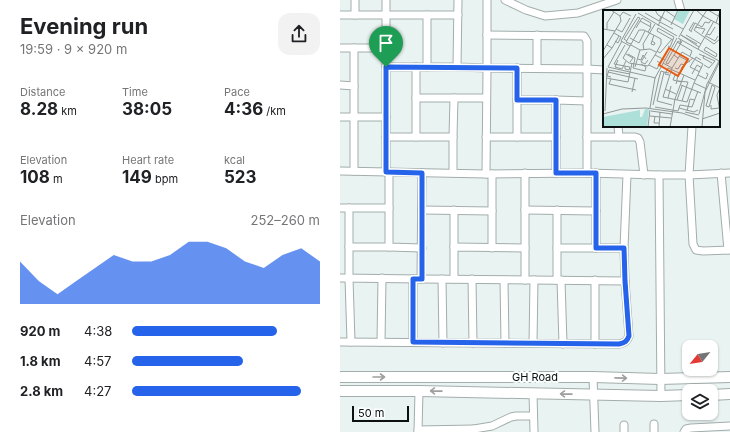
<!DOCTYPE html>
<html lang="en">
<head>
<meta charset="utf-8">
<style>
  body { margin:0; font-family:Inter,sans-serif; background:#f2f2f2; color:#202124; height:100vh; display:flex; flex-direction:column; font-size:15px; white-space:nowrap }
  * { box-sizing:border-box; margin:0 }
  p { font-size:13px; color:#757577 }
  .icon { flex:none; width:22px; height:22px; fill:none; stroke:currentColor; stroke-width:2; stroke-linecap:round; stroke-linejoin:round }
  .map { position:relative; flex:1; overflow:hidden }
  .side { display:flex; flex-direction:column; background:#fff; width:340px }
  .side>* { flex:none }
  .needle { width:26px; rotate:240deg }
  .fabs { position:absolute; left:342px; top:340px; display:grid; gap:8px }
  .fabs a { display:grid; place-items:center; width:36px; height:36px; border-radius:8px; background:#fff; box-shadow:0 1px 3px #0004; font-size:20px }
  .scale { position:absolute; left:12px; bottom:10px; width:57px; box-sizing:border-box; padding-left:4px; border:2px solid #0d1010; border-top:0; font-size:11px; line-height:14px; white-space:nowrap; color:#0d1010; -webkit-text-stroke:3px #fbfffe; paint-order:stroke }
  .pin { position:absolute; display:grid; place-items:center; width:34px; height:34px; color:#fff; margin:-41px -17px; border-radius:50% 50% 50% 0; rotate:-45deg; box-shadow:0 0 4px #0007 }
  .pin .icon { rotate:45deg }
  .round { display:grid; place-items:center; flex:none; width:42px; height:42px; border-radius:12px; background:#f2f2f2 }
  .head { display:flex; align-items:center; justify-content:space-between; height:68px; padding:0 20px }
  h1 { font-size:22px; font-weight:700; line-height:30px }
  .figures { display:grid; grid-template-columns:repeat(3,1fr); gap:6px; height:68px; padding:4px 20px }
  .figures div { display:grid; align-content:center }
  .figures b { font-size:17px; font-weight:700 }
  .figures small { font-size:11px; font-weight:400 }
  .figures p { font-size:11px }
  .chart { height:112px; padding:8px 20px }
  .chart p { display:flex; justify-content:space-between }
  .chart svg { width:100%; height:72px; margin-top:4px; fill:#2563eb; opacity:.7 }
  ul { padding:0 20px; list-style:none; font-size:13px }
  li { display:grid; grid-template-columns:64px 48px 1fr; align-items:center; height:30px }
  li i { height:10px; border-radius:5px; background:#2563eb }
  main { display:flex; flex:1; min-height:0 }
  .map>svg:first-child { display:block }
</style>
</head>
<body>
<main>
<section class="side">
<div class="head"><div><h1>Evening run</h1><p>19:59 · 9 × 920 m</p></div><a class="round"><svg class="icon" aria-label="share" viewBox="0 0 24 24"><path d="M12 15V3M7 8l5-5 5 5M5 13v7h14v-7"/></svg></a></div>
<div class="figures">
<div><p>Distance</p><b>8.28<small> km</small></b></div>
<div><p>Time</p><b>38:05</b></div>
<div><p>Pace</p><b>4:36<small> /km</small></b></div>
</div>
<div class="figures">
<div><p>Elevation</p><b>108<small> m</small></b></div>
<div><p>Heart rate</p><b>149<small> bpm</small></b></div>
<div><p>kcal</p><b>523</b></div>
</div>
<div class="chart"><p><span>Elevation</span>252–260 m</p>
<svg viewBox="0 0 160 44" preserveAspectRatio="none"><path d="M0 44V18L10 30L20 38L30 30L40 22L50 14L60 18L70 18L80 14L90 6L100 6L110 10L120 18L130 22L140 14L150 10L160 18V44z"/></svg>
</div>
<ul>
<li><b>920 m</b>4:38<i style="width:77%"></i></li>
<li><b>1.8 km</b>4:57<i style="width:59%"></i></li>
<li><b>2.8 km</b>4:27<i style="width:90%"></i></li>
</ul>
</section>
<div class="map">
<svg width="390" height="432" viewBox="0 0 390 432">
  <rect width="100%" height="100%" fill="#e9f3f2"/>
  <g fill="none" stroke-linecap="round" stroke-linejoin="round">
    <defs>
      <g id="minor">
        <path d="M15 0V15"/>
        <path d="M118 0 117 67 147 68 146 174"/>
        <path d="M147 0V68L247 69 264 70"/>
        <path d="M165 0 186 10 205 16 238 13 277 0"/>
        <path d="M338 0 341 11"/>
        <path d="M0 15H118"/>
        <path d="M147 35 244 36 247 41V173"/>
        <path d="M0 48H46"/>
        <path d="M46 67H117"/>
        <path d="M87 67V15"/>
        <path d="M197 68V35"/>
        <path d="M0 85 14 86V171"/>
        <path d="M14 86V48"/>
        <path d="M76 98V67"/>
        <path d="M177 100H216"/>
        <path d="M0 117H46"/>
        <path d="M278 126 279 137"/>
        <path d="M352 126 349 175 353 244 356 250 363 251 390 250"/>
        <path d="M46 137H76"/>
        <path d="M113 137 114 98"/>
        <path d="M146 137H216"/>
        <path d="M177 137V68"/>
        <path d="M247 137H295L298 138 300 142 304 175"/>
        <path d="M0 171 146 174 247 173 319 175"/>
        <path d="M46 172V0"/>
        <path d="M49 172V247L82 248"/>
        <path d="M113 173V137H76V98H146"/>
        <path d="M216 173V100L247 101"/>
        <path d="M381 173 388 250"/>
        <path d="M0 208H49"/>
        <path d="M9 208V278L11 342"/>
        <path d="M82 210 152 211"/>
        <path d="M185 210 256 211"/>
        <path d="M9 247H49"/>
        <path d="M114 247V210"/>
        <path d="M152 248V174"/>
        <path d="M217 248V210"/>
        <path d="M256 248V173"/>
        <path d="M0 278 81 279 82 173"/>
        <path d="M73 279V342"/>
        <path d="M102 279 103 343"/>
        <path d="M114 279V247L185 248"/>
        <path d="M132 279 133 343"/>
        <path d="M164 280 165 343"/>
        <path d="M185 280V173"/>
        <path d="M217 280V248H284"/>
        <path d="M221 280 223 344"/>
        <path d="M285 281 284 248 287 175"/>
        <path d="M0 342 279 344C285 343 287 341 289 336L285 281 81 279"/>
        <path d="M41 342 42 278"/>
        <path d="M193 343 194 280"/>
        <path d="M255 344V280"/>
        <path d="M253 377 255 432"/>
        <path d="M193 393 194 432"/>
        <path d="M321 396 319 175H349L390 173"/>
        <path d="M314 424V432"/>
        <path d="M284 425V432"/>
        <path d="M134 429 152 426 171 417 176 416H193"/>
        <path d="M78 430 134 429V432"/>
        <path d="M78 432 79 391"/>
        <path d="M344 432 346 429 351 428 390 426"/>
      </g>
      <g id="secondary">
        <path d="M0 377H253L320 379 390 377"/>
        <path d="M0 391H79L321 396 349 395"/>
        <path d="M371 395 390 394"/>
      </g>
    </defs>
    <!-- minor casing -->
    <use href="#minor" stroke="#a3adac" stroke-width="9"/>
    <!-- secondary casing -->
    <use href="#secondary" stroke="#a3adac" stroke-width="12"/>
    <!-- minor -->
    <use href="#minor" stroke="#fff" stroke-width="7"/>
    <!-- secondary -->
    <use href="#secondary" stroke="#fff" stroke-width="10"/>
  </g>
  <!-- one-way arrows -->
  <defs><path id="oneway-shaft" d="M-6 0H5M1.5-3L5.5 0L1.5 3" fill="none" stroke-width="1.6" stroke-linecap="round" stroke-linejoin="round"/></defs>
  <g stroke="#9e9f9f">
    <use href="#oneway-shaft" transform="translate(39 377)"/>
    <use href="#oneway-shaft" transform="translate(281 378) rotate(1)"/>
    <use href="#oneway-shaft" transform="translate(96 391) rotate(-179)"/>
    <use href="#oneway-shaft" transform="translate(226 394) rotate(-179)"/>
  </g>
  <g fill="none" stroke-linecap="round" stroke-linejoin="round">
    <defs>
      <path id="route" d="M46 67 177 68V100H216V173H256V248H284L285 281 289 336C287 341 285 343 279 344L73 342V279H82V173L46 172Z"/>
    </defs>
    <!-- route casing -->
    <use href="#route" stroke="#fff" stroke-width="8"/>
    <!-- route -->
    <use href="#route" stroke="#2563eb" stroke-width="5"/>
  </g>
  <g text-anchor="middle" stroke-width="4" stroke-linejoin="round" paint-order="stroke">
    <!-- street labels -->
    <g font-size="11" fill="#0d1010" stroke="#fbfffe">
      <text x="195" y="381">GH Road</text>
    </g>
  </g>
  <!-- overview -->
  <g transform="translate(263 10)">
    <rect width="117" height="117" fill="#e9f3f2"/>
    <path d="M76 0H87L80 14 71 9ZM42 99H46L44 117H0V107L37 100V107H39Z" fill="#aee0da"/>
    <path fill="none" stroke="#919898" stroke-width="1" d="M52 0 55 5 80 19M62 0 72 7M93 0 100 6 104 0M105 0 117 7M35 3 74 26M42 3 56 11 58 7M17 6 20 2 28 6M37 11 48 17 45 22M57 12 70 19M113 13 117 1M68 15 75 0M117 15 100 6 91 20 111 34 117 29M55 16 62 0M92 17 102 19 99 24M33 18 39 8 48 13 47 17M0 19 12 21M4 19V13L11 2M13 19 19 22 27 8M88 21 92 13 99 17 102 12 106 13 108 10M89 22 86 20 91 12M11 23 18 27 15 33 12 31M104 24 107 25 112 17M78 25 96 37M78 25 94 34M83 25 98 34M103 26 112 31 115 26M76 27 91 0M27 28 36 33 42 21M75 28 116 51M18 31 27 36 36 20H41L58 29V34L52 45 62 50M18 31 33 4M24 31 21 29 35 7 37 8 23 32 28 34M49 31 52 33 51 35 48 34 51 25M74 32 89 41 87 46M22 35 11 54 27 57 26 60 22 59V56M28 35 37 40 47 39 53 42M27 36 20 48 26 53 45 56 52 45M65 36 67 37 71 27 55 18 54 21 70 30M103 37 114 44 113 47 101 40ZM9 38 16 26M95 39 111 11M41 40 40 34 52 14M0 41 18 11 17 6 8 0M54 41 57 43 69 29M44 42 38 52 42 54 45 50M23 44 30 48 27 52M25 44 32 48 31 53M96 44 112 51 106 58 101 55M101 45 100 48 109 53M76 46 87 52M75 48 71 45 79 31M0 49 9 38 4 35M35 49 38 50 40 45 43 49M15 50 12 57 19 59 23 51M31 53 30 58 42 61 43 57 38 54M60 53 69 58 60 87 84 92 91 73 104 79M63 53 75 31 78 33 77 29M63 53 65 54 71 45M46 55 54 59 57 53 54 51M5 57 19 31M5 57 53 68M32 57 37 40M69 58 79 42 100 54 91 73M72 58 75 59 78 54 82 55M5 62 35 69M97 62 87 57 93 47 98 50M77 64 79 57 90 48M89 64 94 55 99 58M66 65 62 64 65 58 92 70M95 65 103 69 105 64 103 63M8 67 4 66 6 60 27 64M3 68 25 72 29 53M8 69 6 74 33 80M75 71 85 72 79 91M105 72 117 78 114 85 117 102M73 74 74 71V69L75 66 72 65 70 70 74 71 79 72M78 75 98 83M62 79 73 84M29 82 32 68M65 88 68 76M72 89 81 65M74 90 79 76M54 91 61 62 66 63M54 91 69 95M50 95 56 68 58 61 61 62M108 95V99L116 98M103 96 106 97 112 77 109 75M103 96 109 75M52 97 75 101M47 98 52 68 74 28M76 98 91 102 95 100M2 101 4 58M48 101 69 104M75 101 77 95 89 97 95 81M84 101 87 89 92 90M82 102 96 105M0 104 19 99 43 98 79 103 96 109M96 104 104 74 116 51M47 106 68 108M52 106 51 113H56M99 109 117 103M45 117 47 100M56 117 57 102M67 117 72 89M99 117 102 82 117 51"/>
    <path fill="#e8590c" fill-opacity="0.15" stroke="#e8590c" stroke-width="2" d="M66 38 85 49 75 66 56 55Z"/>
    <rect width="117" height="117" fill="none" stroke="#0d1010" stroke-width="2"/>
  </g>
</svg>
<div class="fabs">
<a><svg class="needle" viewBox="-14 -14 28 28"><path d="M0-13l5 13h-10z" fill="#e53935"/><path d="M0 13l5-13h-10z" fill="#757577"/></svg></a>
<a><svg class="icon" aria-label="layers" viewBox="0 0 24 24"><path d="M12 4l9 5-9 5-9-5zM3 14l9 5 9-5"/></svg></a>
</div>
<div class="scale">50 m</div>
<div class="pin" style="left:46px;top:67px;background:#1e9e55"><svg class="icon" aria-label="arrive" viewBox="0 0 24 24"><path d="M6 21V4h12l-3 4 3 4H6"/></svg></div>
</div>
</main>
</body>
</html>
